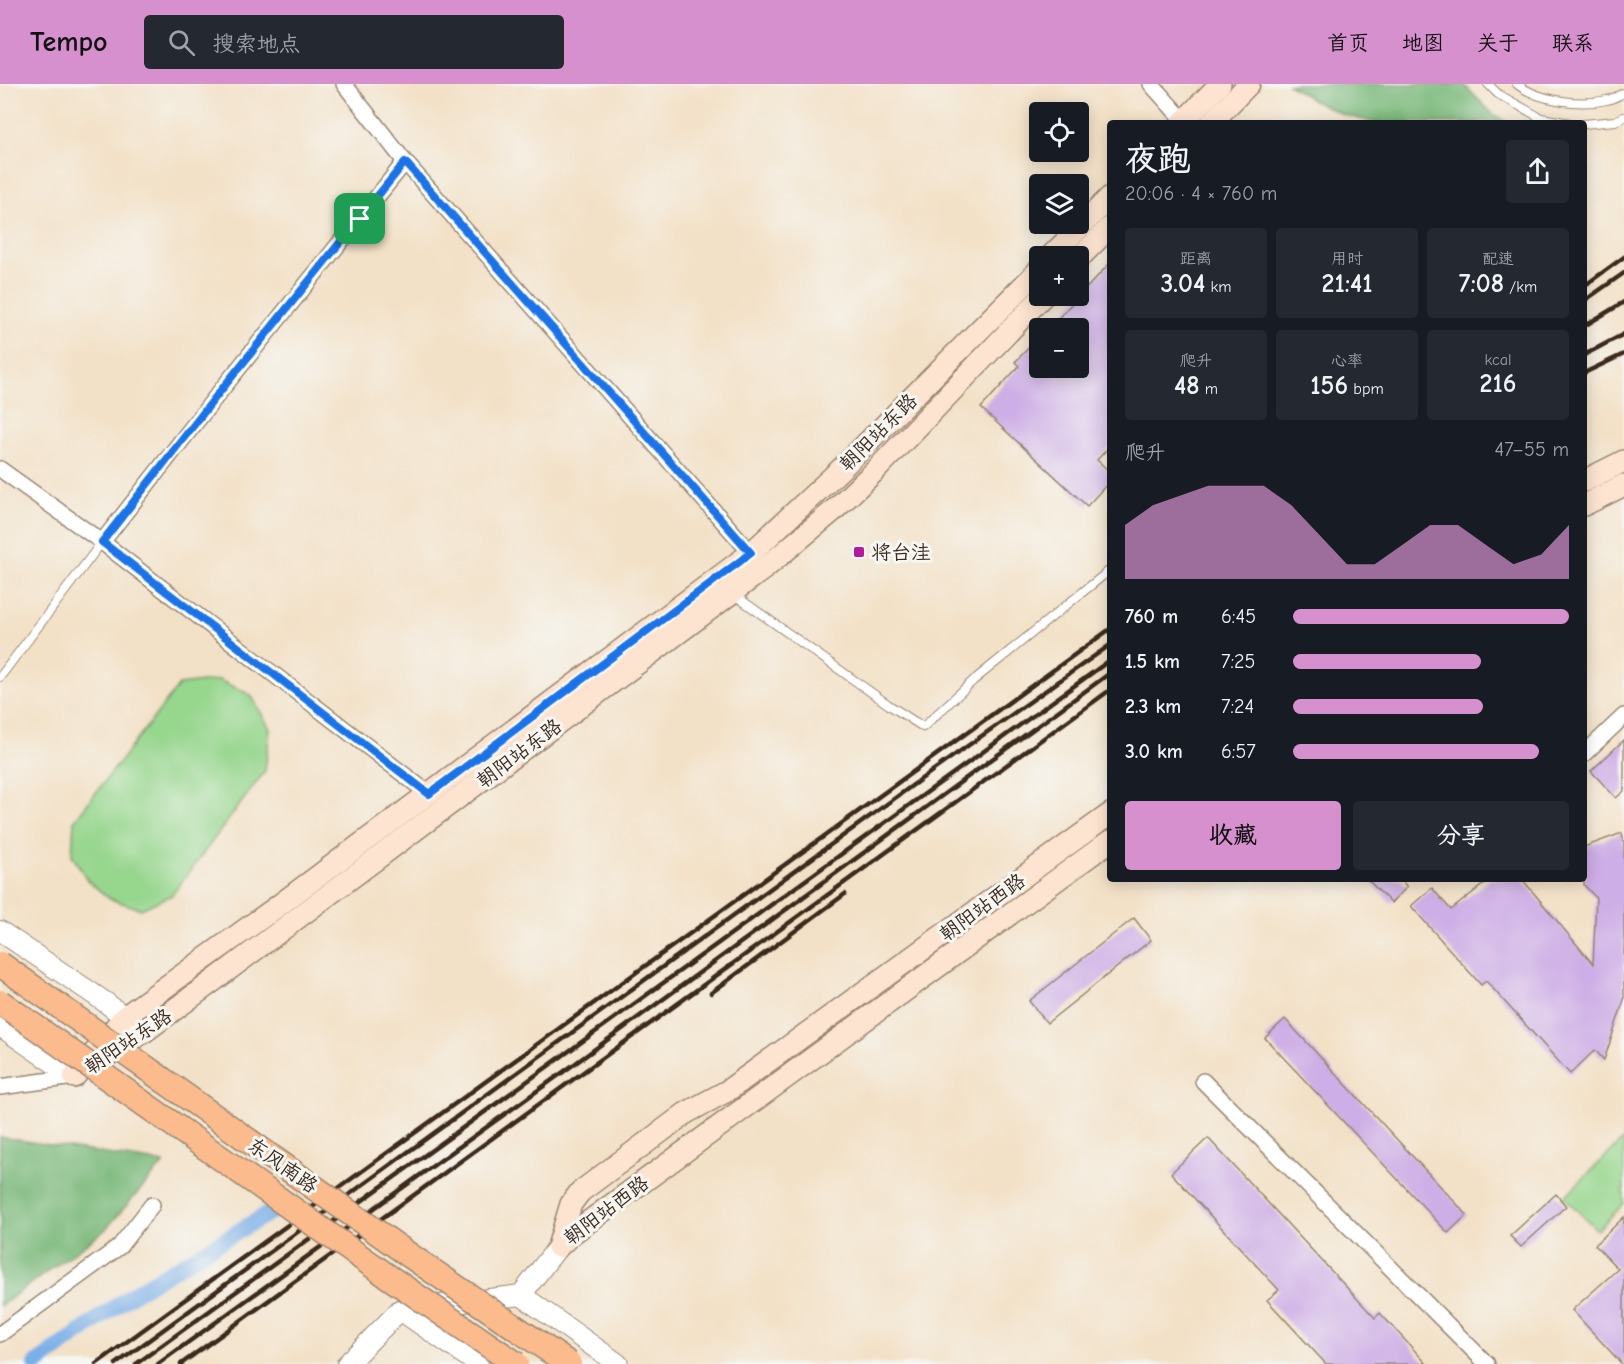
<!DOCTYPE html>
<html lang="zh">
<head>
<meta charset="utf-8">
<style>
  body { margin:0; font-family:"Comic Neue","LXGW WenKai TC",sans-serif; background:#242831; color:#f1f3f6; height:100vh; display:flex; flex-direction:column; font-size:22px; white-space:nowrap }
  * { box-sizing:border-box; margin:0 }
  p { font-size:20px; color:#9ea1a6 }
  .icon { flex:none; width:33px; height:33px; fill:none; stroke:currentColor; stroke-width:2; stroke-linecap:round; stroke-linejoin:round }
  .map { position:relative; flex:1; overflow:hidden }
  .sheet { position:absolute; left:1107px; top:36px; width:480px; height:762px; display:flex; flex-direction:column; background:#171b24; border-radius:6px; box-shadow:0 3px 15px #0003 }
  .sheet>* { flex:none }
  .tools { position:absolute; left:1029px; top:18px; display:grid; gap:12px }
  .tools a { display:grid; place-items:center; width:60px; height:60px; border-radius:6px; background:#171b24; box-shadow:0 3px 15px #0003; font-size:30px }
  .pin { position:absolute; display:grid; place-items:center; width:51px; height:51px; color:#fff; margin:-26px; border-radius:12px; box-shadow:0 3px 9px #0006 }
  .round { display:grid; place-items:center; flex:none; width:63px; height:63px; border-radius:6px; background:#242831 }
  .overview { display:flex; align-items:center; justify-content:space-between; height:102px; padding:0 18px }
  h1 { font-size:33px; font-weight:600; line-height:45px }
  .figures { display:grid; grid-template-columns:repeat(3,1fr); gap:9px; height:102px; padding:6px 18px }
  .figures div { display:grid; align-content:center; border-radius:6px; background:#242831; text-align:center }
  .figures b { font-size:26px; font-weight:600 }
  .figures small { font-size:16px; font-weight:400 }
  .figures p { font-size:16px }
  .chart { height:168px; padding:12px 18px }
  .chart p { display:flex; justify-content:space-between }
  .chart svg { width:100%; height:108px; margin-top:6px; fill:#d690ce; opacity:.7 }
  .cta { display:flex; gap:12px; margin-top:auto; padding:12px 18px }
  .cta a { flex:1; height:69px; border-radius:6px; background:#d690ce; color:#111; font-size:24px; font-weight:600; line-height:69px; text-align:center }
  .cta a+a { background:#242831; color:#f1f3f6 }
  ul { padding:0 18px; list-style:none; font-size:20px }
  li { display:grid; grid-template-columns:96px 72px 1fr; align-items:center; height:45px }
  li i { height:15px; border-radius:8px; background:#d690ce }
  header { display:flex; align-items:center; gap:36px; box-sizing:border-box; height:84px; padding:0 30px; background:#d690ce; color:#111 }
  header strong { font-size:28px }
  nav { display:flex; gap:33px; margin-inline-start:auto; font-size:21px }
  .search { width:420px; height:54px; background:#242831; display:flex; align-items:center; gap:15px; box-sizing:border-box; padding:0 21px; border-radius:6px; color:#9ea1a6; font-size:22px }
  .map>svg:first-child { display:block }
</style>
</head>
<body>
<header>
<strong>Tempo</strong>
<div class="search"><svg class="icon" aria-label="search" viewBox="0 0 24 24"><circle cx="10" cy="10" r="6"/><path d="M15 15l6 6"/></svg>搜索地点</div>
<nav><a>首页</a><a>地图</a><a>关于</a><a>联系</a></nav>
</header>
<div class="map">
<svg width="1624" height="1280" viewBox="0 0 1624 1280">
  <rect width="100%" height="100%" fill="#f6f6f2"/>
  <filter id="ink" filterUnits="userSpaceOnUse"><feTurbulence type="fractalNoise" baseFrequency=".0167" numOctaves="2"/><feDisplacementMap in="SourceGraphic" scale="12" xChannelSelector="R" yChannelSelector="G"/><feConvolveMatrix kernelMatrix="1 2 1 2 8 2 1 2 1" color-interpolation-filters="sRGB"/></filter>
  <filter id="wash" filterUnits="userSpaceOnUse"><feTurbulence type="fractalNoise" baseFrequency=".008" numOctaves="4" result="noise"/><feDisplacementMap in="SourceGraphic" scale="24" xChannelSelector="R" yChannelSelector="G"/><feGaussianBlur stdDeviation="1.35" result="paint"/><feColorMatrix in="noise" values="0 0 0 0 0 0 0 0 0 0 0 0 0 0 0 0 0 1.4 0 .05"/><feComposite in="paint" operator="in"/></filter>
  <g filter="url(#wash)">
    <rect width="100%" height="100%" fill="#f3e1c7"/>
    <!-- green -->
    <g fill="#96d68d" stroke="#688056" stroke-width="1.5">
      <path d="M219 596 251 611 270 645 265 687 172 811 141 825 110 815 88 797 72 771 74 737 179 601Z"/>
      <path d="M1624 1055V1120L1597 1146 1564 1113Z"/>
    </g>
    <!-- forest -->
    <g fill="#78b778" stroke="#5a704b" stroke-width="1.5">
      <path d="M1288 0H1463L1493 30 1508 39H1488L1486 37 1474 39H1375L1344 31 1314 17Z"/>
      <path d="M0 1053 164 1079 105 1146 0 1222Z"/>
    </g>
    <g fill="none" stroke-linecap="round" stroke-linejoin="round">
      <!-- canal -->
      <path stroke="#79aee7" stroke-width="16" d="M36 1280 134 1209 286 1119 293 1120"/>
    </g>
    <g id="blocks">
      <!-- building -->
      <g fill="#ceaee6">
        <path d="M1110 179V362L1097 376 1110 388V397L1087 422 981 324 1019 282 1015 278 1040 252V284H1078V244H1049Z"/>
        <path d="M1624 656V707L1616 714 1591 687Z"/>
        <path d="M1622 749 1624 761V916L1604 976 1595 966 1570 990 1486 897 1481 901 1411 822 1432 804 1451 826 1490 795H1522L1593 880 1596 814 1584 801V763Z"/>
        <path d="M1367 795H1400L1407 803 1391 819Z"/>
        <path d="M1134 834 1151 856 1047 939 1029 917Z"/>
        <path d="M1285 935 1467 1131 1448 1149 1265 954Z"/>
        <path d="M1208 1054 1375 1234 1380 1229 1427 1280H1326L1267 1216 1279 1206 1171 1089Z"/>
        <path d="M1556 1110 1566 1122 1521 1163 1510 1152Z"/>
        <path d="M1624 1133V1280H1622L1572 1226 1618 1185 1595 1161Z"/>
      </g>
    </g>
  </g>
  <g filter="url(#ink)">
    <use href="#blocks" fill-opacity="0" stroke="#978672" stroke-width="1.5"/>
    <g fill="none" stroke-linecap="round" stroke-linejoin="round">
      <defs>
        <g id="service">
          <path d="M1488 0 1498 10 1541 34 1570 39"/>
          <path d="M1517 0C1538 17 1581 22 1607 16 1613 15 1619 11 1624 9"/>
          <path d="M1584 40 1615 37 1624 33"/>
          <path d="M733 510 889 621 923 643 974 596 1110 486"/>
          <path d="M0 593 102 458"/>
        </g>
        <g id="minor">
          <path d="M344 0 405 78 751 469"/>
          <path d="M1151 0 1184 37"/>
          <path d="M0 385 102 458 429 710"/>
          <path d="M102 458 222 305 405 78"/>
          <path d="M1584 670 1624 632"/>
          <path d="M1203 997 1487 1280"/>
          <path d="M0 1003 74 993"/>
          <path d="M0 1250 119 1163 152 1121"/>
        </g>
        <g id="tertiary">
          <path d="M0 847 105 918 144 948"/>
          <path d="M0 942 74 993"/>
          <path d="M521 1211 618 1280"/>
          <path d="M400 1226 521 1211 558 1163"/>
          <path d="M400 1226 478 1280"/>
          <path d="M347 1280 400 1226"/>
        </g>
        <g id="secondary">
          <path d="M1182 39 1220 0"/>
          <path d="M1211 39 1249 0"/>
          <path d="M1051 172 1110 113"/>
          <path d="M1078 175 1110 143"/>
          <path d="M1584 397 1624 377"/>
          <path d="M1584 421 1624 401"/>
          <path d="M105 973 144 948 220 892 765 484 833 427 876 386 1043 212"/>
          <path d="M74 993 124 933 278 822 751 469 843 383 1040 185"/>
          <path d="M559 1162 573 1149 1110 757"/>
          <path d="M558 1163 571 1120 580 1108 686 1029 727 1007 1110 730"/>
        </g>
      </defs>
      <!-- service casing -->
      <use href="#service" stroke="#978672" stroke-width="10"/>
      <!-- minor casing -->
      <use href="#minor" stroke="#978672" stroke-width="18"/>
      <!-- tertiary casing -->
      <use href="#tertiary" stroke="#978672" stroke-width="22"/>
      <!-- secondary casing -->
      <use href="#secondary" stroke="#978672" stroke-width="24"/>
      <!-- service -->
      <use href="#service" stroke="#fff" stroke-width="8"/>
      <!-- minor -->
      <use href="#minor" stroke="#fff" stroke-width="15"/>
      <!-- tertiary -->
      <use href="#tertiary" stroke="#fff" stroke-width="20"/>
      <!-- secondary -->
      <use href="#secondary" stroke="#fde4d1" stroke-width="21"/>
      <!-- rail -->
      <g stroke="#3b2a1e" stroke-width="4.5">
        <path d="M1584 202 1624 173"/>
        <path d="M1584 217 1624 189"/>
        <path d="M1584 242 1624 218"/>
        <path d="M1584 271 1624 250"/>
        <path d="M1584 289 1624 270"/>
        <path d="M711 909 845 810"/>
        <path d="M96 1280 1110 545"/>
        <path d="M116 1280 935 685 1110 561"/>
        <path d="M136 1280 1110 576"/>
        <path d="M158 1280 573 981 1110 589"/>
        <path d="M181 1280 1110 606"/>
      </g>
      <defs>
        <g id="primary-bridge">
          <path d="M0 880 412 1173 569 1280"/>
          <path d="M0 918 386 1191 516 1280"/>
        </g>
      </defs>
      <!-- primary-bridge casing -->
      <use href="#primary-bridge" stroke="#978672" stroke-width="27" stroke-linecap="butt"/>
      <!-- primary-bridge -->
      <use href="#primary-bridge" stroke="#fbbb8d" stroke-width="24"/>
    </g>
  </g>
  <g fill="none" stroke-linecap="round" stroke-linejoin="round" filter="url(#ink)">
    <defs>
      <path id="route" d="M405 78 751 469 429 710 102 458 222 305Z"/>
    </defs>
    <!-- route casing -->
    <use href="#route" stroke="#fff" stroke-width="12"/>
    <!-- route -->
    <use href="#route" stroke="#1a73e8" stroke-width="8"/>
  </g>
  <!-- markers -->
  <rect fill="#b5179e" stroke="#f6f6f2" stroke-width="2" x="853" y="462" width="12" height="12" rx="3"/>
  <g text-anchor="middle" stroke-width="6" stroke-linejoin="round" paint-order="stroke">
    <!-- street labels -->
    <g font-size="20" fill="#3b2a1e" stroke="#f6f6f2">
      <text transform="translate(878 348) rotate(-45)" y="7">朝阳站东路</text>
      <text transform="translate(519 669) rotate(-37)" y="7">朝阳站东路</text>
      <text transform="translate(982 823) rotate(-36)" y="7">朝阳站西路</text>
      <text transform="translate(128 957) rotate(-34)" y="7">朝阳站东路</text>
      <text transform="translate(283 1081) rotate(35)" y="7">东风南路</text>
      <text transform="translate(606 1126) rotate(-37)" y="7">朝阳站西路</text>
    </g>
    <!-- poi labels -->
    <g font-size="20" fill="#3b2a1e" stroke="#f6f6f2" text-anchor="start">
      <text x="871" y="475">将台洼</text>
    </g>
  </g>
</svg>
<div class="tools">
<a><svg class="icon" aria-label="locate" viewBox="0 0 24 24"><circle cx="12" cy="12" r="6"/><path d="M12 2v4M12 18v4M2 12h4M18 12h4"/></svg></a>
<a><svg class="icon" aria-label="layers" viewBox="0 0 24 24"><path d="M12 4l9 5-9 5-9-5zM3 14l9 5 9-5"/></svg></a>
<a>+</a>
<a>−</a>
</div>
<div class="pin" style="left:360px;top:135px;background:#1e9e55"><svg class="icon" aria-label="arrive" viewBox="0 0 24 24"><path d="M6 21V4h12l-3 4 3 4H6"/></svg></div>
<section class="sheet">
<div class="overview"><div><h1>夜跑</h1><p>20:06 · 4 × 760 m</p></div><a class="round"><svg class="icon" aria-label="share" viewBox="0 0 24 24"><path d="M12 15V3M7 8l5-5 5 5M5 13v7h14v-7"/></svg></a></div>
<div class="figures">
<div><p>距离</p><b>3.04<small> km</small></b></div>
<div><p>用时</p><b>21:41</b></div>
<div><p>配速</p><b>7:08<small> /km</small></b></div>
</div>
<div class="figures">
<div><p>爬升</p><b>48<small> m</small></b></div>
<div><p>心率</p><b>156<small> bpm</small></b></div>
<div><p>kcal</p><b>216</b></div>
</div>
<div class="chart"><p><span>爬升</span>47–55 m</p>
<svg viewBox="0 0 160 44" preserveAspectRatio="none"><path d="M0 44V22L10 14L20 10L30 6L40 6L50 6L60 14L70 26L80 38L90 38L100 30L110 22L120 22L130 30L140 38L150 34L160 22V44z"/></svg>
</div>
<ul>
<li><b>760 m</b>6:45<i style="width:100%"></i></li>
<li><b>1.5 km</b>7:25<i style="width:68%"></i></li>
<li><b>2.3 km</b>7:24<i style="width:69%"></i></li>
<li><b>3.0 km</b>6:57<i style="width:89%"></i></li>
</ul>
<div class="cta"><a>收藏</a><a>分享</a></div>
</section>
</div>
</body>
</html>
